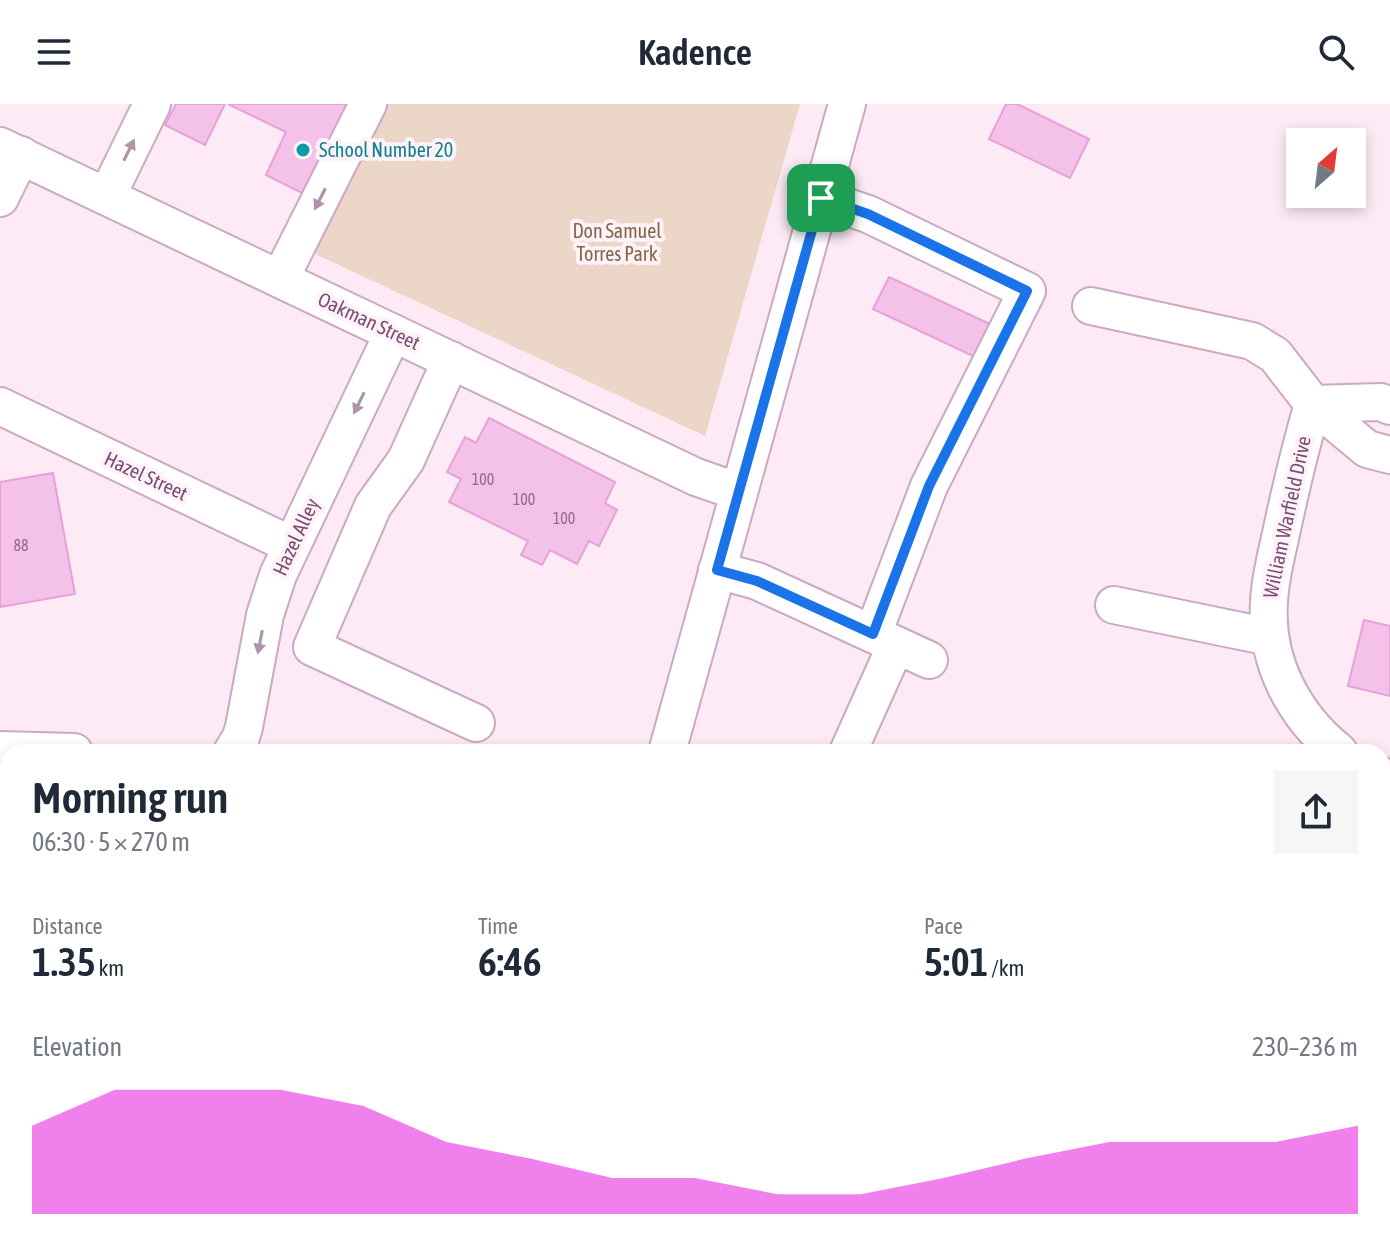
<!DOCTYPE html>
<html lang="en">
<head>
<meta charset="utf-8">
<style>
  body { margin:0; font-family:"Asap Condensed",sans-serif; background:#f6f6f7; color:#1f2937; height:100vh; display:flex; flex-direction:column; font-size:30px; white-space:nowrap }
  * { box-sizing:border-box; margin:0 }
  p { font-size:26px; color:#747a83 }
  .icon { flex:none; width:44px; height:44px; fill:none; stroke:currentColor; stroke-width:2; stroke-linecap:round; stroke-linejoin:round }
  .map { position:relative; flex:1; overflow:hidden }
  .panel { position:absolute; left:0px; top:640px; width:1390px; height:514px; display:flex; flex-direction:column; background:#fff; border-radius:24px 24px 0 0; box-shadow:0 4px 12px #0003 }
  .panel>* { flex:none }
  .needle { width:52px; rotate:28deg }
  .buttons { position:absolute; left:1286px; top:24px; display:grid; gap:16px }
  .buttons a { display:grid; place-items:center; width:80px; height:80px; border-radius:0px; background:#fff; box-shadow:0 4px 12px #0003; font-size:40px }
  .pin { position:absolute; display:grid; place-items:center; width:68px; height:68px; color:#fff; margin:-34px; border-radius:16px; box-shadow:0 4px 12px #0006 }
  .round { display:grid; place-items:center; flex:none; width:84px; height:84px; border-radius:0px; background:#f6f6f7 }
  .summary { display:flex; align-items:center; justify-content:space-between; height:136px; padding:0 32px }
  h1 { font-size:44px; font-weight:600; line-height:60px }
  .stats { display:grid; grid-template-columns:repeat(3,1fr); gap:12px; height:136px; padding:8px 32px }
  .stats div { display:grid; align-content:center }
  .stats b { font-size:40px; font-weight:600 }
  .stats small { font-size:22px; font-weight:400 }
  .stats p { font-size:22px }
  .chart { height:224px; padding:16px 32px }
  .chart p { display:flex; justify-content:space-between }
  .chart svg { width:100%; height:144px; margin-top:8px; fill:#ea4de5; opacity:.7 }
  header { display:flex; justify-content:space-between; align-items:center; height:104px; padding:0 32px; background:#fff; font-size:36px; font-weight:600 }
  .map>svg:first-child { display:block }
</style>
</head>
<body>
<header><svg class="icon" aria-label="menu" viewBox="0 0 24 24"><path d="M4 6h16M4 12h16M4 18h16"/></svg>Kadence<svg class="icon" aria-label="search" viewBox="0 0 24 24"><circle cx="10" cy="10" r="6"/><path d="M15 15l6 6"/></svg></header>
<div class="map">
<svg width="1390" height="1153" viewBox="0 0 1390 1153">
  <rect width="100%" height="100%" fill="#fdeaf5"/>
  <!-- green -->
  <path fill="#ecd6c7" d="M388 0H800L705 332 313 149Z"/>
  <!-- building -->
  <g fill="#f4c1e9" stroke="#e7a1da" stroke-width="2">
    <path d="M176 0H225L205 41 165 21Z"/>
    <path d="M228 0H352L304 90 266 71 286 28Z"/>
    <path d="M1006 0H1017L1089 35 1070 74 989 35Z"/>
    <path d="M889 173 992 221 977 254 873 205Z"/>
    <path d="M489 314 615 378 605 399 617 406 599 442 589 437 577 460 550 446 542 461 521 451 528 437 449 398 461 375 447 368 465 333 476 339Z"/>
    <path d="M53 369 75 490 0 503V378Z"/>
    <path d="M1364 516 1390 522V592L1348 582Z"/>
    <path d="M1197 1146H1201L1214 1153H1193Z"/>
  </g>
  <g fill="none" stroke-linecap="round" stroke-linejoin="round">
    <defs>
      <g id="minor">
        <path d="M0 42 696 373 739 388"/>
        <path d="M107 92 152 0"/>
        <path d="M0 94 21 51"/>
        <path d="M821 94 868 110 1027 187 929 382 873 530"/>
        <path d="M280 175 368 0"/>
        <path d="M1091 202 1252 237 1275 251 1313 300 1367 345 1390 351"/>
        <path d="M451 256 406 356 373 402 312 543 476 619"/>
        <path d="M1313 300C1301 341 1291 383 1282 425 1277 449 1270 473 1269 498 1265 557 1293 611 1339 648"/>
        <path d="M1313 300 1381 298 1390 302"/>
        <path d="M0 302 291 441"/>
        <path d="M717 466 757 477 929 556"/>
        <path d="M1114 501 1270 533"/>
        <path d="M0 646 74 648"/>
        <path d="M232 648 241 633 244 623 265 511 278 471 393 229"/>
        <path d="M667 648 847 0"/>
        <path d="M848 648 896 541"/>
        <path d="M1382 672 1390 675"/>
      </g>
      <g id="major">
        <path d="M0 692H8"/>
        <path d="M0 741H8"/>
        <path d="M1382 964 1390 965"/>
        <path d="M1382 1014 1390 1016"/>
        <path d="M571 1153 573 1146"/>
      </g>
    </defs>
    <!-- minor casing -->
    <use href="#minor" stroke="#cca9c3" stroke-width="40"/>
    <!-- major casing -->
    <use href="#major" stroke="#d7c9d5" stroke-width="48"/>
    <!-- minor -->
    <use href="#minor" stroke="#fff" stroke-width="36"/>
    <!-- major -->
    <use href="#major" stroke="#fda2d5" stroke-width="44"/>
  </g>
  <!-- one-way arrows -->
  <defs><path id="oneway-solid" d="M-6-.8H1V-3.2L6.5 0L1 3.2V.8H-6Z" transform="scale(2)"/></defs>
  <g fill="#af94aa">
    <use href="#oneway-solid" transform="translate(129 46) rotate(-64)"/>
    <use href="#oneway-solid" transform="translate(320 95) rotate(117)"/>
    <use href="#oneway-solid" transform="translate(359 299) rotate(116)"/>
    <use href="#oneway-solid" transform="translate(260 538) rotate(101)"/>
  </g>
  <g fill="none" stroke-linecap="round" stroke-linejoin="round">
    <defs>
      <path id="route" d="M821 94 868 110 1027 187 929 382 873 530 757 477 717 466Z"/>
    </defs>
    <!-- route casing -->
    <use href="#route" stroke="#fff" stroke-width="16"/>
    <!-- route -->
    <use href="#route" stroke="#1a73e8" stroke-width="10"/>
  </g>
  <!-- markers -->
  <circle fill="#0f9aa8" stroke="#fff2f9" stroke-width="3" cx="303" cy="46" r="8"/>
  <g text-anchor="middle" stroke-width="8" stroke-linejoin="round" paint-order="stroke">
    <!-- number labels -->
    <g font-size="16" fill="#986990">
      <text x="483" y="381">100</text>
      <text x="524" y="401">100</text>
      <text x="564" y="420">100</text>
      <text x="21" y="447">88</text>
    </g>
    <!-- culture labels -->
    <g font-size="20" fill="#0d838f" stroke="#fff2f9" text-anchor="start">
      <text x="319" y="53">School Number 20</text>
    </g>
    <!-- park labels -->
    <g font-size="20" fill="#866645" stroke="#fff2f9">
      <text x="617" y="134">Don Samuel<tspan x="617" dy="23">Torres Park</tspan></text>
    </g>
    <!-- street labels -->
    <g font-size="20" fill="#7a4c72" stroke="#fff2f9">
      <text transform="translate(369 217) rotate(25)" y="7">Oakman Street</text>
      <text transform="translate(146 372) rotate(25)" y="7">Hazel Street</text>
      <text transform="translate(1287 413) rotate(-78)" y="7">William Warfield Drive</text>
      <text transform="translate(296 433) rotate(-65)" y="7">Hazel Alley</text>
    </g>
  </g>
</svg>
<div class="buttons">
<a><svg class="needle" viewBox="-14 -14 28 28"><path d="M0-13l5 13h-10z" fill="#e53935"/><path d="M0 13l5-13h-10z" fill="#747a83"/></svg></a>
</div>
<div class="pin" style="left:821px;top:94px;background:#1e9e55"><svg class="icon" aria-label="arrive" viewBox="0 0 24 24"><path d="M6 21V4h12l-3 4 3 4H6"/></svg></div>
<section class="panel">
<div class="summary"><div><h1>Morning run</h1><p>06:30 · 5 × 270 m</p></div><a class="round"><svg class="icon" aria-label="share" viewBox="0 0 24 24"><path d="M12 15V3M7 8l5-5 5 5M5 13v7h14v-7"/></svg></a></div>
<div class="stats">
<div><p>Distance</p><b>1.35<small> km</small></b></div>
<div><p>Time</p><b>6:46</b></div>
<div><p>Pace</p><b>5:01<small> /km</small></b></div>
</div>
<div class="chart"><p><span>Elevation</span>230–236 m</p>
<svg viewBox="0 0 160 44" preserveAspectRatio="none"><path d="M0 44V17L10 6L20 6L30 6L40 11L50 22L60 27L70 33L80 33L90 38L100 38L110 33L120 27L130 22L140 22L150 22L160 17V44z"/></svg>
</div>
</section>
</div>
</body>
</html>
